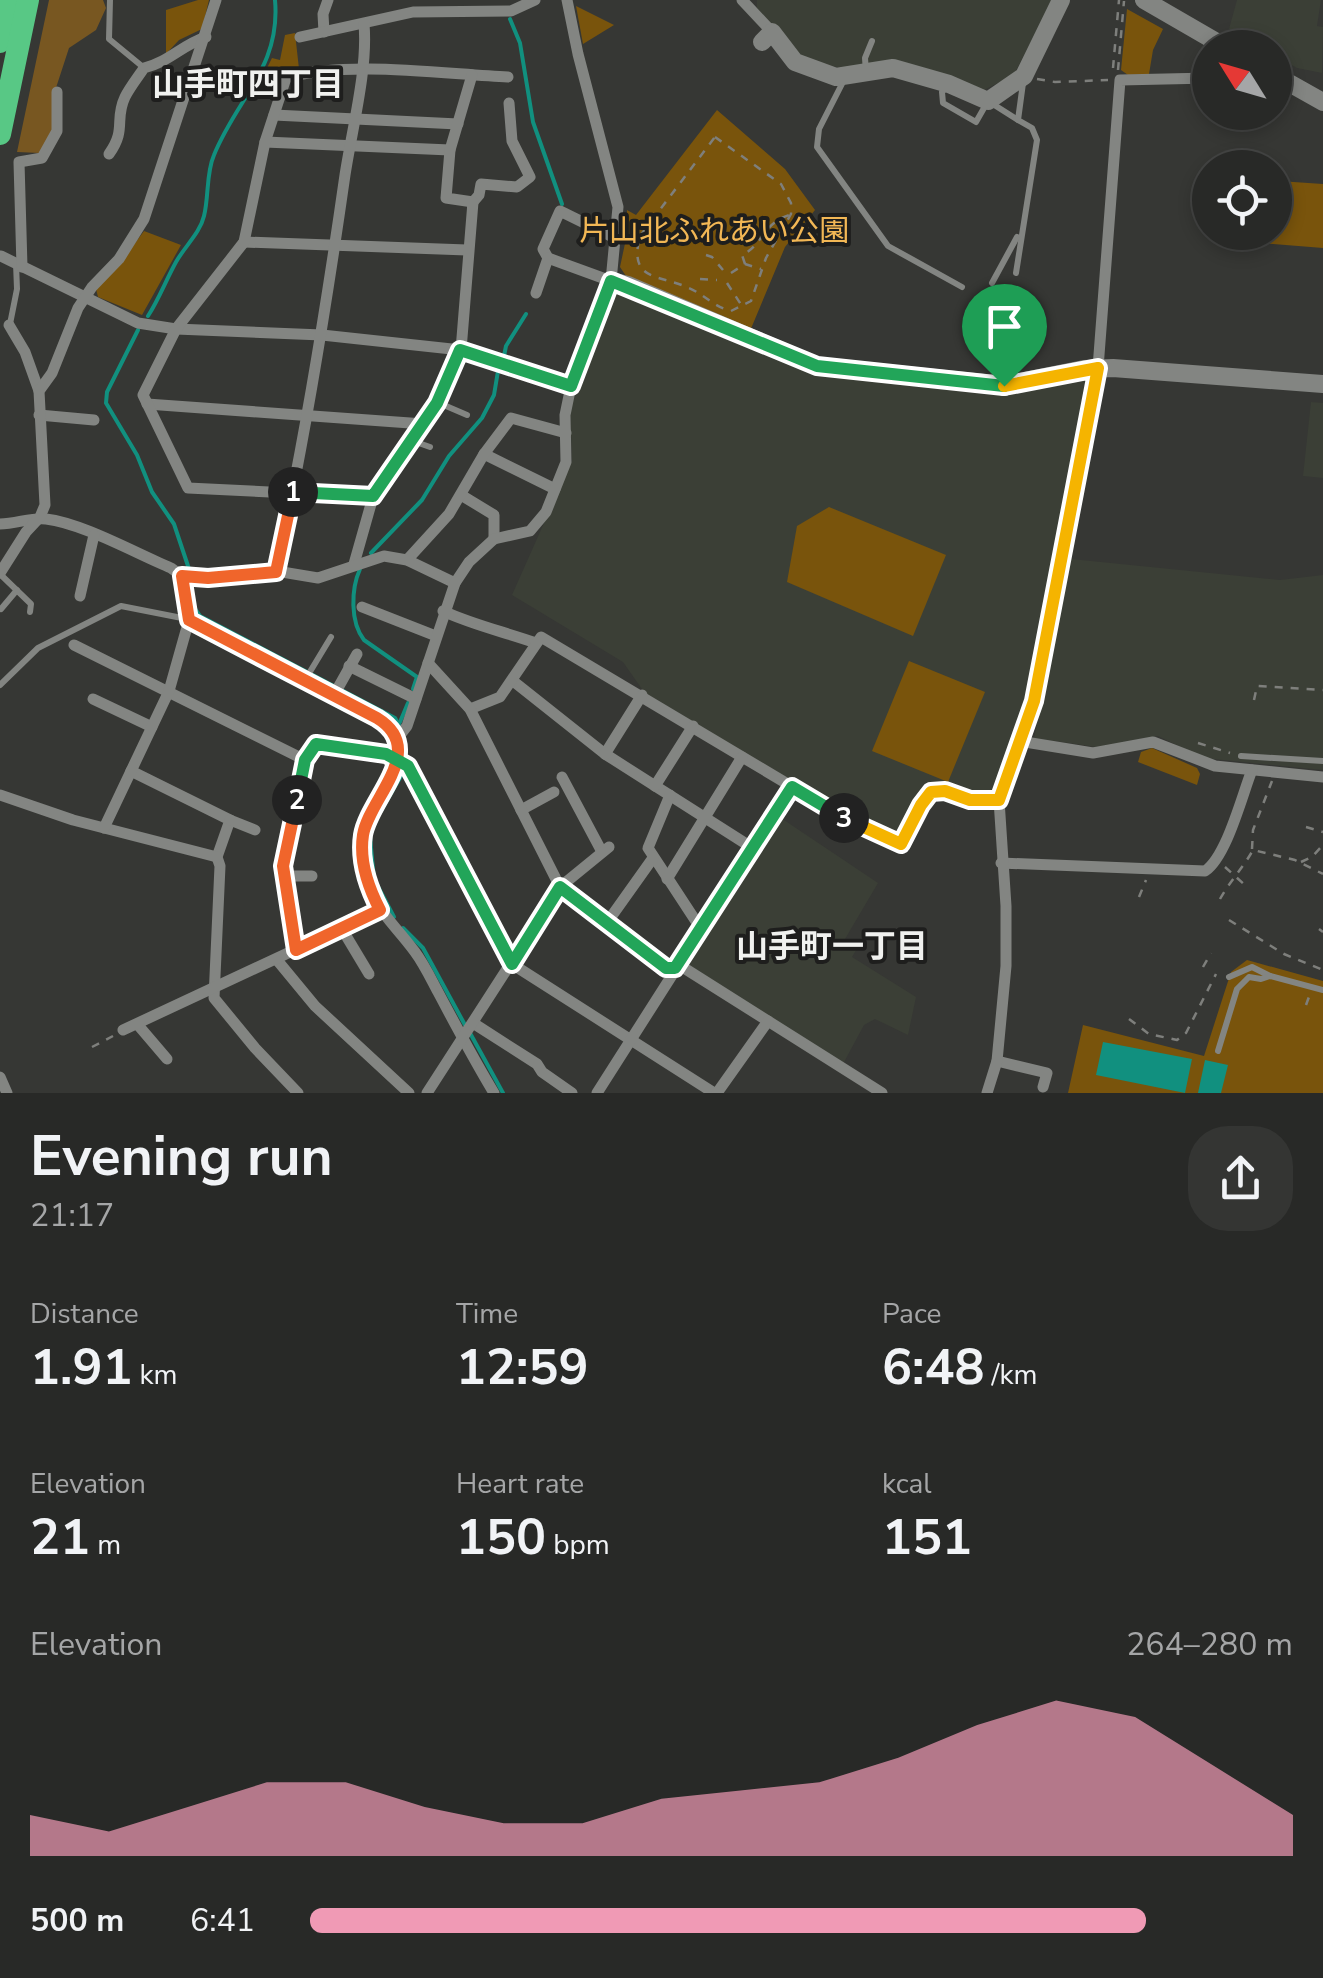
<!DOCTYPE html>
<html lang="en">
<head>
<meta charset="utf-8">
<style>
  body { margin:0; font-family:"Nunito Sans","Noto Sans JP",sans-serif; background:#343533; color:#f1f3f6; height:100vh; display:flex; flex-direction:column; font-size:38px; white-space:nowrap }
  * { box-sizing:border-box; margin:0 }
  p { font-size:32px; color:#a5a6a7 }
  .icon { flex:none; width:55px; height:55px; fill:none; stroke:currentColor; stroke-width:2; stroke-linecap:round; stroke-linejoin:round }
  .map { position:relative; height:1093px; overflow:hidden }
  .sheet { display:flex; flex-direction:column; background:#282927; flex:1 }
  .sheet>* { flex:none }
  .needle { width:65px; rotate:307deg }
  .controls { position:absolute; left:1192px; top:30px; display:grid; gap:20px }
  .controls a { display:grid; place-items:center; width:100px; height:100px; border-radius:50%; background:#282927; box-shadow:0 5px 15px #0003,0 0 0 2px #444544; font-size:50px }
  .pin { position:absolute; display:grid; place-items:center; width:85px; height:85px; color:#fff; margin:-102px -42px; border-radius:50% 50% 50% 0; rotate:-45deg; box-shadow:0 0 10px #0007 }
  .pin .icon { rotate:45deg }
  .km { position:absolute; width:50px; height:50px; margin:-25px; border-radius:50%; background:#222; color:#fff; font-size:28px; line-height:50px; text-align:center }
  .round { display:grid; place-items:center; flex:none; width:105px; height:105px; border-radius:40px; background:#343533 }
  .summary { display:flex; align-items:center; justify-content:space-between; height:170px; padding:0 30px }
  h1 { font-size:55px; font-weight:700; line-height:75px }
  .stats { display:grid; grid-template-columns:repeat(3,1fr); gap:15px; height:170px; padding:10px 30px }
  .stats div { display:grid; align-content:center }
  .stats b { font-size:50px; font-weight:700 }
  .stats small { font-size:28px; font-weight:400 }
  .stats p { font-size:28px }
  .chart { height:280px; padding:20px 30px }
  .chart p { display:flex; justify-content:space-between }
  .chart svg { width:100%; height:180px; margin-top:10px; fill:#f09ab5; opacity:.7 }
  ul { padding:0 30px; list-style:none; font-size:32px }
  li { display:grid; grid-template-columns:160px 120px 1fr; align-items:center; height:75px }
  li i { height:25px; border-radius:12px; background:#f09ab5 }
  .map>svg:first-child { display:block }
</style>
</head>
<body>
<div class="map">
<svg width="1323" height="1093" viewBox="0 0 1323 1093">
  <rect width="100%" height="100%" fill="#363734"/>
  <!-- built -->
  <g fill="#3b3f36">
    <path d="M757 0H1052L1014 75 982 91 949 77 853 71 803 59 757 8Z"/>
    <path d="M1237 0H1321L1317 26 1323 27 1322 73 1297 68 1275 56V48L1260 47 1229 29Z"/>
    <path d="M625 291 828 376 995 395 1082 378 1089 381 1062 532 1021 715 993 795 972 796 947 787 912 815 896 834 860 823 644 692 623 662 512 595 572 460 570 409 611 297Z"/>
    <path d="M1311 402 1323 403V478L1303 476Z"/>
    <path d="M1071 559 1280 580 1323 575V770L1203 758 1158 736 1096 747 1034 738Z"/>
    <path d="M778 816 878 883 845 939 858 947 852 957 916 997 908 1035 875 1019 864 1025 843 1064 686 965 685 960Z"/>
  </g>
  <!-- green -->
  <g fill="#79540c">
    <path d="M198 0H209L202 29 179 40 166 54V10Z"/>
    <path d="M576 6 614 25 583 44Z"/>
    <path d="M1127 9 1163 29 1153 50 1149 74 1128 75 1121 70Z"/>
    <path d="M295 33 299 69 282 74 274 99 252 98 272 58 280 60 285 35Z"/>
    <path d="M717 110 785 169 815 210 785 247 750 331 628 279 620 267 627 234V210L636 215Z"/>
    <path d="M1229 163 1280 165 1279 181 1323 184V248L1222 240 1223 233 1275 232V168L1229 167Z"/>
    <path d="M144 231 181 245 142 315 98 297 96 289 115 270Z"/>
    <path d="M829 507 946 555 913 636 787 582 797 526Z"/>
    <path d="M909 661 985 692 948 782 872 751Z"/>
    <path d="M1152 748 1197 768 1200 774 1197 785 1138 762 1141 752Z"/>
    <path d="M1247 960 1323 981V1093H1068L1083 1025 1204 1056 1231 972Z"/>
  </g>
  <!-- forest -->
  <path fill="#785721" d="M49 0H103L106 8 96 30 69 48 53 97 52 132 40 153 17 152Z"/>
  <!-- water -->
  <g fill="#11907f">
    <path d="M1103 1042 1192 1059 1185 1093 1096 1075Z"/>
    <path d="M1205 1060 1228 1065 1221 1093H1198Z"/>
  </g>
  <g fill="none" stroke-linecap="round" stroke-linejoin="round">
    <!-- stream -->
    <g stroke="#11907f" stroke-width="4">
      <path d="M510 19 520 43 533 122 562 204"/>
      <path d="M148 316C159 299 166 280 176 262 185 246 200 233 204 216 209 196 206 173 214 155 237 98 281 67 275 0"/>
      <path d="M138 330 107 392 106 403 137 455 152 492 174 524 190 572"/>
      <path d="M504 356 506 346 526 314"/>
      <path d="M371 553 422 500 449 456 482 418 494 395 498 371"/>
      <path d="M360 569C351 589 350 622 364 640L417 677 413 689"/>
      <path d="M191 581 193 606 200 616 395 718 401 729"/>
      <path d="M400 722 408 703"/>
      <path d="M403 738 406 757"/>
      <path d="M379 814 404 771"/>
      <path d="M370 837 374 879 394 917"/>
      <path d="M403 928 423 948 465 1025"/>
      <path d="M470 1033 503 1093"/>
    </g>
    <!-- path -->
    <g stroke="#7e7f7c" stroke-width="2.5" stroke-dasharray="8 8" stroke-linecap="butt">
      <path d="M1113 68 1119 0"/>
      <path d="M1118 70 1124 1"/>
      <path d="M1037 79 1055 82 1108 80"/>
      <path d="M715 137 781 184 791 203V214L766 258 751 301 731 311C714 307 705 295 689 288 659 274 628 282 640 236Z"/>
      <path d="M706 255 712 257 723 270"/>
      <path d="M745 264 742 255C763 245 762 224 789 215"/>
      <path d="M731 273 745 264 761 269"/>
      <path d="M700 279 717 280"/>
      <path d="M727 283 742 306"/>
      <path d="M1254 700 1257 686 1323 690"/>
      <path d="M1198 743 1230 753"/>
      <path d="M1306 827 1323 832"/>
      <path d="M1252 849 1253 830 1272 781"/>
      <path d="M1301 862 1312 857 1322 846"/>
      <path d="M1225 867 1245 885"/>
      <path d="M1139 897 1146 880"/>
      <path d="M1220 899C1230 881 1243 868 1253 850L1295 860 1323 874"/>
      <path d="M1229 920 1284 954 1323 970"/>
      <path d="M1319 929 1323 932"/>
      <path d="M1203 967 1211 953"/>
      <path d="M1306 1005 1310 994"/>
      <path d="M1129 1019 1149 1034 1177 1040 1186 1033 1216 974"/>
      <path d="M92 1047 113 1036"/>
    </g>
    <!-- lane -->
    <g stroke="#838582" stroke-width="6">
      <path d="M110 0 109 39 143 67"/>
      <path d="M866 72 865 58 872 41"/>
      <path d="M845 78 819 129 817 147 888 246 962 287"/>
      <path d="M948 85 942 92 943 103 976 122 988 101 1018 120"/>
      <path d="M1016 273 1037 140 1032 128 1018 120 1023 83"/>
      <path d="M992 283 1017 237"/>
      <path d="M10 324 17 289 16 263"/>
      <path d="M1005 382 1010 329"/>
      <path d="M439 403 467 415"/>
      <path d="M413 441 430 447"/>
      <path d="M0 574 31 604 30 612"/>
      <path d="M1 609 17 590"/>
      <path d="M305 680 331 637"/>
      <path d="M0 685 38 648 121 606 187 619"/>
      <path d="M1241 756 1323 761"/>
      <path d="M1229 977 1252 967 1270 976 1323 990"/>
      <path d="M1218 1051 1237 989 1249 977 1261 979 1270 976"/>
    </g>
    <!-- street -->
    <g stroke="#838582" stroke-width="11">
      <path d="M742 0 772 32"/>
      <path d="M324 32 323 14 328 0"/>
      <path d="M300 37 413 12 511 11 535 0"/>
      <path d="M274 115 458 124"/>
      <path d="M265 142 450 150"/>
      <path d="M109 154C127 129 114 120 125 97 130 87 138 77 144 68 169 62 182 45 206 37"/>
      <path d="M473 202 479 195 481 184 517 187 530 177 512 141 509 103"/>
      <path d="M244 242 467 250"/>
      <path d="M1 256 138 323 176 329 322 335 461 350 571 386 611 281 618 207 578 54 567 0"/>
      <path d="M22 267 19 162 42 158 57 131V92"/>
      <path d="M611 281 548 258 543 249 560 211 617 239"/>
      <path d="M536 293 548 258"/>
      <path d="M9 325 25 352 39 391"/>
      <path d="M147 404 424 424"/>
      <path d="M39 415 94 420"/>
      <path d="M484 454 555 489"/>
      <path d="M461 495 494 515V539"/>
      <path d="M373 497 188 488 143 395 176 329 244 242 265 142 286 78C347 60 443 74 508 77"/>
      <path d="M0 524C16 524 32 517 46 519 82 523 137 554 171 568L182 576 189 620 388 725C418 774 355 811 363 861 370 908 390 918 415 952 424 964 431 979 438 992 456 1026 474 1060 494 1093"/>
      <path d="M407 560 449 514 484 454 511 418 566 433"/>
      <path d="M354 564 373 497 437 403 461 350 473 202 446 198 450 150 472 75"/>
      <path d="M276 571C305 440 326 308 345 175 352 129 368 69 364 24"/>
      <path d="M0 573 26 532 40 517 45 505 39 391 52 373 78 308 92 287 119 259 144 219 216 0"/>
      <path d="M182 576 208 578 276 571 318 578 384 556 407 560 455 583"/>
      <path d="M80 596 94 535"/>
      <path d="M362 607 436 636"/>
      <path d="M443 611C473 625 505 632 536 643"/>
      <path d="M74 645 305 760"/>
      <path d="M349 666 416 699"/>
      <path d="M513 681 605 754 751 847"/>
      <path d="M334 695 357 654"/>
      <path d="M93 699 152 727"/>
      <path d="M470 709 500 697 541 637 858 826 901 844 921 805 931 792 945 791 970 800H999"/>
      <path d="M396 740 407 726 455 583 469 562 494 539 530 531 546 512 566 462 565 415 571 386"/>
      <path d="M1019 741 1093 753 1153 742 1215 766 1323 777"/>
      <path d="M605 754 642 695"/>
      <path d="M131 771 230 820 217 857 220 866 214 998 255 1048 298 1093"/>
      <path d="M562 777 602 852"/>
      <path d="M655 786 693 726"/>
      <path d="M0 795 73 820 217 857"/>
      <path d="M670 795 648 848 701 929"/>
      <path d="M521 810 554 792"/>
      <path d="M230 820 255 830"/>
      <path d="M104 828 169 691 189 620"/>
      <path d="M609 847 560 887 567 896 666 967 684 968 882 1093"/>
      <path d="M1001 863 1205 871C1227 856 1242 795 1252 770"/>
      <path d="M284 876H312"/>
      <path d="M667 879 742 757"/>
      <path d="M606 924 653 858"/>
      <path d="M342 929 369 974"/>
      <path d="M295 951 283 866 309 749 316 744C349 749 396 746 417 777L512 964 714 1093"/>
      <path d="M277 960 315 1006 409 1093"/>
      <path d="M473 1023 537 1064 542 1072 572 1093"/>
      <path d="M138 1025 167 1059"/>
      <path d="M123 1030 380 910"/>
      <path d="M997 1061 1047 1073 1043 1087"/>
      <path d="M0 1077 7 1093"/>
      <path d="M427 1093 560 887 470 709 428 663"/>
      <path d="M597 1093 792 787"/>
      <path d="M717 1093 768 1021"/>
      <path d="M987 1093 997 1061 1006 966V906L999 800 1033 701 1098 368 1120 80 1210 78"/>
    </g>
    <!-- secondary -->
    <g stroke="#838582" stroke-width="18">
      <path d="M1144 0 1227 48"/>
      <path d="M762 42 772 32 795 62 836 77 893 68 949 84 988 101 1024 76 1061 0"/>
      <path d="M1275 75 1323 102"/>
      <path d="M611 281 628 285 817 366 1004 385 1084 369 1113 368 1323 384"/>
    </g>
    <!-- highway -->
    <g stroke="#58c885" stroke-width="22">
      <path d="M0 42 8 0"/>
      <path d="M0 134 28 0"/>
    </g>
  </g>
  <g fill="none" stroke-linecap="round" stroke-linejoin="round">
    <defs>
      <path id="split-1" d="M293 492 373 496 437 403 460 350 571 386 611 281 817 366 1004 386"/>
      <path id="split-2" d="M293 492 276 572 208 578 182 576 189 620 377 718C429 750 369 798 363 835 359 861 368 887 380 910L296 950 283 866 297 800"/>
      <path id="split-3" d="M297 800 305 760 316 744 386 754 408 766 512 964 560 887 666 968H675L792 787 844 818"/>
      <path id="split-4" d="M844 818 901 844 921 805 931 792 945 791 970 800H999L1034 701 1098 368 1004 386"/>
    </defs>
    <!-- split-1 casing -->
    <use href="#split-1" stroke="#fff" stroke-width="20"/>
    <!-- split-2 casing -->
    <use href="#split-2" stroke="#fff" stroke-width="20"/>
    <!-- split-3 casing -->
    <use href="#split-3" stroke="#fff" stroke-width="20"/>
    <!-- split-4 casing -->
    <use href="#split-4" stroke="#fff" stroke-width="20"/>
    <!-- split-1 -->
    <use href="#split-1" stroke="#22a559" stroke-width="12"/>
    <!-- split-2 -->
    <use href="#split-2" stroke="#f0652b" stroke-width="12"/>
    <!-- split-3 -->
    <use href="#split-3" stroke="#22a559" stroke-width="12"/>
    <!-- split-4 -->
    <use href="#split-4" stroke="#f5b400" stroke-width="12"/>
  </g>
  <g text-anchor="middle" stroke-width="8" stroke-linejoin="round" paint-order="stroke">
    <!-- park labels -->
    <g font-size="30" fill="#f2b755" stroke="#1e1e1d">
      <text x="714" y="241">片山北ふれあい公園</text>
    </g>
    <!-- neighbourhood labels -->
    <g font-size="32" font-weight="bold" fill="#f0f1ef" stroke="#1e1e1d">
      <text x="248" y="95">山手町四丁目</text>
      <text x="832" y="957">山手町一丁目</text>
    </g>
  </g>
</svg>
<div class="controls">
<a><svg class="needle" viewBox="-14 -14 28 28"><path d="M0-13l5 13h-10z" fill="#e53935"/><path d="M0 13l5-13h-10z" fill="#a5a6a7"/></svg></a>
<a><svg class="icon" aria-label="locate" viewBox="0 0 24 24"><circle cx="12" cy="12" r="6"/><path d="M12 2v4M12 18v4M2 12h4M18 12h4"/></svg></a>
</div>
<div class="pin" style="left:1004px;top:386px;background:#1e9e55"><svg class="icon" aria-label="arrive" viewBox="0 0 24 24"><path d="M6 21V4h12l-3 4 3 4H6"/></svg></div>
<b class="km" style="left:293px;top:492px">1</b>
<b class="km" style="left:297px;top:800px">2</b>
<b class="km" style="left:844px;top:818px">3</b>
</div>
<section class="sheet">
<div class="summary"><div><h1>Evening run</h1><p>21:17</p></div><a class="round"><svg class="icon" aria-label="share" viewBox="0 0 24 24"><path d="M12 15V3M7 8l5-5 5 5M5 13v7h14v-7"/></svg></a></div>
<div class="stats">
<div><p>Distance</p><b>1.91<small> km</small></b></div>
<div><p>Time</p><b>12:59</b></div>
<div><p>Pace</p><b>6:48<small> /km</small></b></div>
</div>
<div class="stats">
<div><p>Elevation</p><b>21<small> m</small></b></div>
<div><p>Heart rate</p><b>150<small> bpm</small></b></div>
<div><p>kcal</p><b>151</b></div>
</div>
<div class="chart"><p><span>Elevation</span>264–280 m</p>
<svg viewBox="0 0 160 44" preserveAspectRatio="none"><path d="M0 44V34L10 38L20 32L30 26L40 26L50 32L60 36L70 36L80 30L90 28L100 26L110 20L120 12L130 6L140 10L150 22L160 34V44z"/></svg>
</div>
<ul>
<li><b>500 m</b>6:41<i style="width:85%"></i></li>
</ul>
</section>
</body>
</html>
